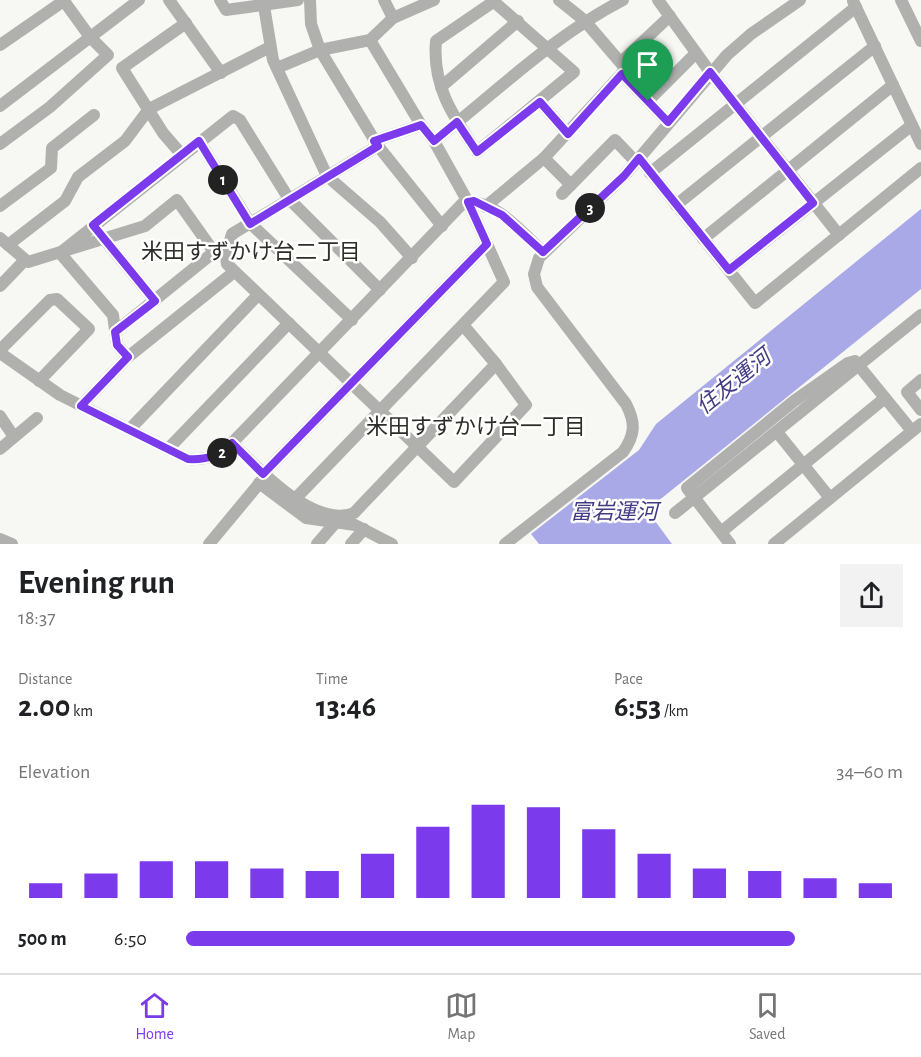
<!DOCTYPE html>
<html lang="en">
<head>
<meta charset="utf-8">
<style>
  body { margin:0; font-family:"Alegreya Sans","Noto Sans JP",sans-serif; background:#f2f2f2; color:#202124; height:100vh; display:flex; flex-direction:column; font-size:22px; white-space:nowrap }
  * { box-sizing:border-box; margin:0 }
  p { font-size:20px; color:#757577 }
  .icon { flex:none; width:33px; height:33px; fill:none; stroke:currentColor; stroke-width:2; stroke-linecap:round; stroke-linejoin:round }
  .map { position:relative; height:544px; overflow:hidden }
  .side { display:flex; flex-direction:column; background:#fff; flex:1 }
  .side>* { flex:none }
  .pin { position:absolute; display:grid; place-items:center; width:51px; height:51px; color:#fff; margin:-62px -26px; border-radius:50% 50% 50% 0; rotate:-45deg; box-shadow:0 0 6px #0007 }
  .pin .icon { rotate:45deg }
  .km { position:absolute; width:30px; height:30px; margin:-15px; border-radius:50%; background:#222; color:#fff; font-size:16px; line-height:30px; text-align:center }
  .round { display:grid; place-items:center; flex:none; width:63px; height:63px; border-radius:0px; background:#f2f2f2 }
  .headline { display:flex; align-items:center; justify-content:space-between; height:102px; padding:0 18px }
  h1 { font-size:33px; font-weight:700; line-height:45px }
  .metrics { display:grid; grid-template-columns:repeat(3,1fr); gap:9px; height:102px; padding:6px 18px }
  .metrics div { display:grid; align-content:center }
  .metrics b { font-size:30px; font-weight:700 }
  .metrics small { font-size:16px; font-weight:400 }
  .metrics p { font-size:16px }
  .chart { height:168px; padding:12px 18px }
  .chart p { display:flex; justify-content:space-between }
  .chart svg { width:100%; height:108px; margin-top:6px; stroke:#7c3aed; stroke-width:6 }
  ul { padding:0 18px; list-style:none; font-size:20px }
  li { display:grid; grid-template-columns:96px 72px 1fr; align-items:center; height:45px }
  li i { height:15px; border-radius:8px; background:#7c3aed }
  .dock { display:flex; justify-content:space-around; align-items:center; height:84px; border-top:2px solid #e0e0e0; background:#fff; font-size:16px; color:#757577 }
  .dock a { display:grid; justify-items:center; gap:3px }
  .dock .on { color:#7c3aed }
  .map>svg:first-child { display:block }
</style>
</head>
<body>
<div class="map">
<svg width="921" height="544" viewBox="0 0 921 544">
  <rect width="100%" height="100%" fill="#f7f7f4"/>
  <!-- water -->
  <path fill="#aaa9e7" d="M921 209V289L647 510 672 544H539L531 534 639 450 656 424Z"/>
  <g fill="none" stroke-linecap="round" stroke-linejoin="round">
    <!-- minor -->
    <g stroke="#b0b0af" stroke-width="12">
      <path d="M169 0 221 73"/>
      <path d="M220 0 226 10 298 0"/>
      <path d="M263 0 273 60 327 176 380 222 412 258"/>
      <path d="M310 0 311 24 320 50 378 146 442 226"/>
      <path d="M384 0 393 18"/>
      <path d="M492 0 574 72 477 152C453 116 432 86 436 41L493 2"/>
      <path d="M658 0 710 72 839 235"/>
      <path d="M901 0 921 41"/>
      <path d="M853 1 921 144"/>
      <path d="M0 45 65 0"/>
      <path d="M621 62 670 16"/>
      <path d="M277 68 320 50 370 40 393 18 434 0"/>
      <path d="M622 74 668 122"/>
      <path d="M441 87 518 21"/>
      <path d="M648 101 696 53"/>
      <path d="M540 102 568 134"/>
      <path d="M0 106 139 0"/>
      <path d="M199 141 250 223 352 320"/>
      <path d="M374 141 421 125"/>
      <path d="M434 141C498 91 550 38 623 0"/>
      <path d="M0 144 50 107 108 55 90 37 64 1"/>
      <path d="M378 146 232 234 226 255 227 264 454 482 526 405 496 364"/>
      <path d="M182 155 163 133 122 68 186 23"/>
      <path d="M544 158 571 185"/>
      <path d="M639 158 755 303 921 168"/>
      <path d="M650 173 856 7"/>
      <path d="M562 194 615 140 636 162"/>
      <path d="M676 205 875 46"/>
      <path d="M0 206 51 168 52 148 94 115"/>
      <path d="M485 207 544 158 626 69 584 20 559 0"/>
      <path d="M100 234 155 301"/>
      <path d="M0 238 28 262 145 226 177 200 214 252"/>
      <path d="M703 239 893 85"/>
      <path d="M8 245 65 201 78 177 125 141 149 109 270 47"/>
      <path d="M729 270 912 125"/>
      <path d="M0 286 25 260"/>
      <path d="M115 332 214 252 222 254"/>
      <path d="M0 350 50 300 57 299 89 329 39 381"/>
      <path d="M0 353 60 395 188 459C208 460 217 456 232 443L464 202C495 199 522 232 543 252"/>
      <path d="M128 357 117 345 113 315 60 253 233 116 240 120 289 199 380 290"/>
      <path d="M921 380 907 392 921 410"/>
      <path d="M81 406 128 357 234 272"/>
      <path d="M0 416 14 437"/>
      <path d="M129 430 258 295"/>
      <path d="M777 432 830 498"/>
      <path d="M232 443C258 468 313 529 354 513L496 364 463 325"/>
      <path d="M0 449 37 418"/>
      <path d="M168 449 289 323"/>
      <path d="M263 474 487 244"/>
      <path d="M259 483 306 518 355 525 392 544"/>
      <path d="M295 499 504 282 468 202 434 141 421 125 370 40"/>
      <path d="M675 513 921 315"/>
      <path d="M721 532 885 398"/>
      <path d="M0 539 12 544"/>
      <path d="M209 544 263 479"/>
      <path d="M317 544 336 522"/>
      <path d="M351 544 364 529"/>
      <path d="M505 544 623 452C635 435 636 423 626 404L537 287 534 274 539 258 624 176 727 55 751 34 800 0"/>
      <path d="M730 544 687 488 794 401 848 363 855 361 912 431"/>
      <path d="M774 544 921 424"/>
    </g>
  </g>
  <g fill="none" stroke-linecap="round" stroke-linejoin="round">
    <defs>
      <path id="route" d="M710 72 813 203 729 270 639 158 624 176 543 252 502 215 474 201 468 202 487 244 263 474 232 443C217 456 208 460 188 459L81 406 128 357 117 345 115 332 155 301 93 225 199 141 250 224 378 146 374 141 421 125 434 141 457 122 477 152 540 102 568 134 622 74 668 122Z"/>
    </defs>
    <!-- route casing -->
    <use href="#route" stroke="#fff" stroke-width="12"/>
    <!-- route -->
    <use href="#route" stroke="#7c3aed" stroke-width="8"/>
  </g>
  <g text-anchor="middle" stroke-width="5" stroke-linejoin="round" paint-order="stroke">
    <!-- neighbourhood labels -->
    <g font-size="22" fill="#2d2d2b" stroke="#fffffe">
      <text x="251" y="259">米田すずかけ台二丁目</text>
      <text x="476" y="434">米田すずかけ台一丁目</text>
    </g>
    <!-- water labels -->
    <g font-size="22" font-style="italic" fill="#433c85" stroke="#fffffe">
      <text transform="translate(733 381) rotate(-39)" y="8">住友運河</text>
      <text x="614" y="519">富岩運河</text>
    </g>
  </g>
</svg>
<div class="pin" style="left:648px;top:101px;background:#1e9e55"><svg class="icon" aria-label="arrive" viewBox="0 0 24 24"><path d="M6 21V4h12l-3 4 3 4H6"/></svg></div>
<b class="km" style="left:223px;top:180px">1</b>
<b class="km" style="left:222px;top:453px">2</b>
<b class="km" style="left:590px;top:208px">3</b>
</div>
<section class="side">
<div class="headline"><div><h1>Evening run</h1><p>18:37</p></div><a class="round"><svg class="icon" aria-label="share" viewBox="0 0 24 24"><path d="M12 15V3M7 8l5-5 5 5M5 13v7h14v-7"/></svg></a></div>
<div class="metrics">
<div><p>Distance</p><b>2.00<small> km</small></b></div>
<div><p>Time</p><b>13:46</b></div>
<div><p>Pace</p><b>6:53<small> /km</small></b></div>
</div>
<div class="chart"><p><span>Elevation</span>34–60 m</p>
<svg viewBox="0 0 160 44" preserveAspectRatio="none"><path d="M5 44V38M15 44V34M25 44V29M35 44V29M45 44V32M55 44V33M65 44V26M75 44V15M85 44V6M95 44V7M105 44V16M115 44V26M125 44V32M135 44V33M145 44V36M155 44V38"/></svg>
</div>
<ul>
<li><b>500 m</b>6:50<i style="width:85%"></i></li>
</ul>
</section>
<nav class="dock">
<a class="on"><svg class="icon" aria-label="home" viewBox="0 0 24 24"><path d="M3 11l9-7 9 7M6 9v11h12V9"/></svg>Home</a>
<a><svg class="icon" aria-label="map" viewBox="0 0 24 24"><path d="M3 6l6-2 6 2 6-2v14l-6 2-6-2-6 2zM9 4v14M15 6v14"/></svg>Map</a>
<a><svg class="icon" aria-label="saved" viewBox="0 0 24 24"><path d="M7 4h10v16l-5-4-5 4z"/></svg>Saved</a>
</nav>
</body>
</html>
